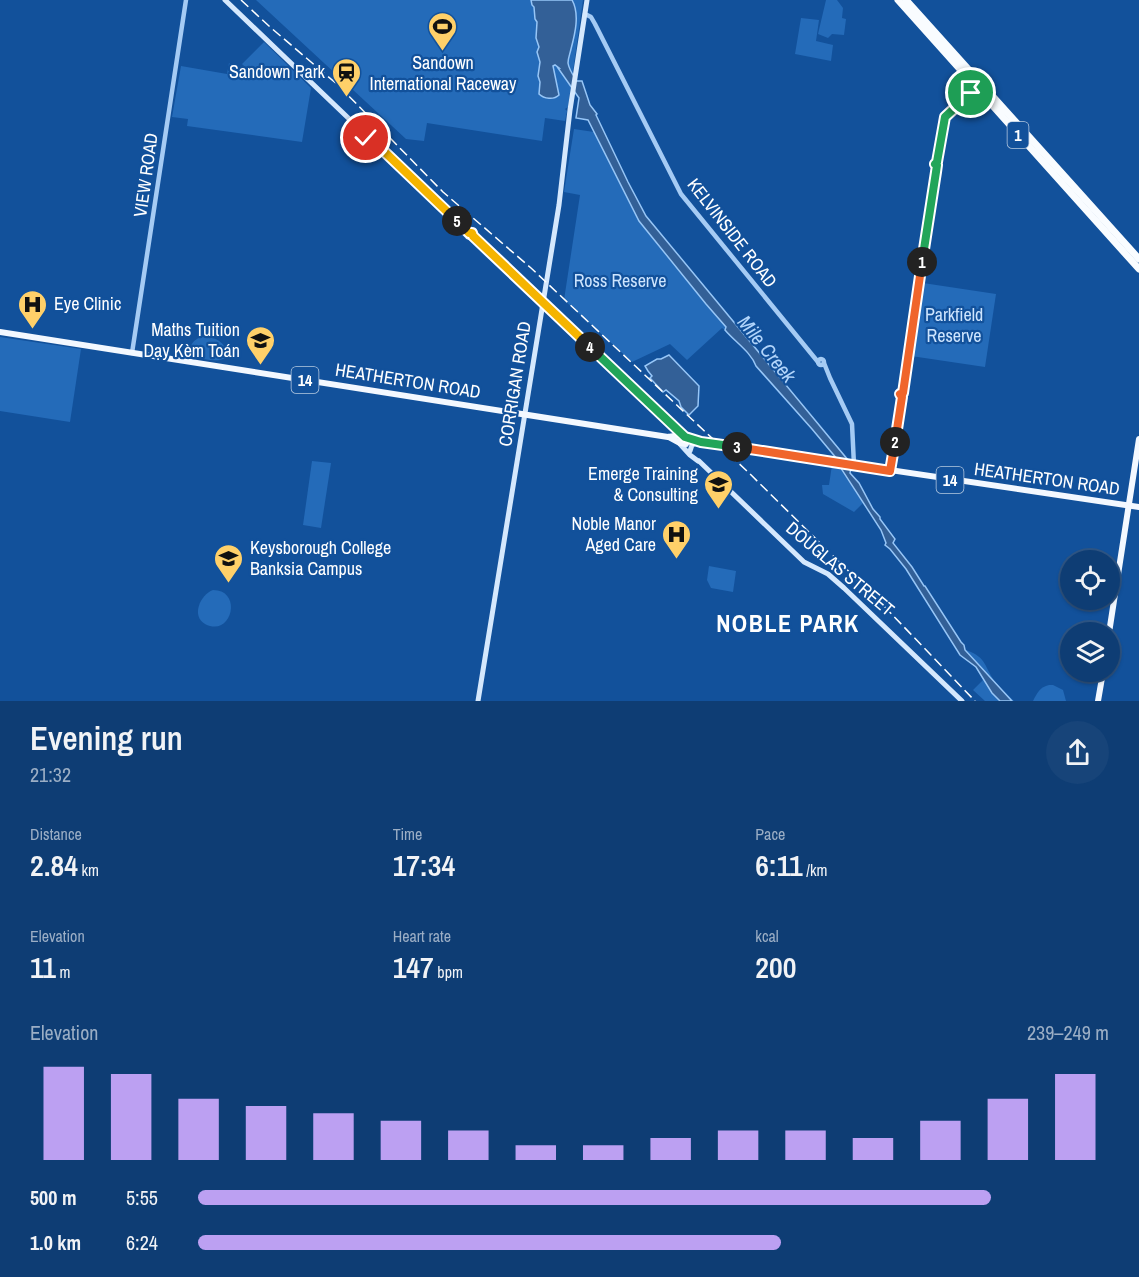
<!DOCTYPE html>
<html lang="en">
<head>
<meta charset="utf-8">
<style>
  body { margin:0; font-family:"Archivo Narrow",sans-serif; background:#174479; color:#f1f3f6; height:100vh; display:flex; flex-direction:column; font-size:22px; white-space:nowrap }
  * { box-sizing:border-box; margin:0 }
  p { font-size:20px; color:#9baec5 }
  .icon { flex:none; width:33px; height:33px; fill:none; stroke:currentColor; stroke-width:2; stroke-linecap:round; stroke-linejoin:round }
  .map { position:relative; height:701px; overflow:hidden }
  .side { display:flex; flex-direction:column; background:#0e3d74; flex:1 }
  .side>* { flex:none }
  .buttons { position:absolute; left:1060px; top:550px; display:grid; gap:12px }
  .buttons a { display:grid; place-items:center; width:60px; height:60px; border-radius:50%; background:#0e3d74; box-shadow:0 2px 4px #0004,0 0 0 2px #2e5686; font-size:30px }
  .pin { position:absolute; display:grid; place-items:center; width:51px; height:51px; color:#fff; margin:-26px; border:3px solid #fff; border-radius:50%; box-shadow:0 2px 6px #0007 }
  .km { position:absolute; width:30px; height:30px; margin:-15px; border-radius:50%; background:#222; color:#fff; font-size:16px; line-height:30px; text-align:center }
  .round { display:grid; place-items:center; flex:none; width:63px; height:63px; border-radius:32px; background:#174479 }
  .head { display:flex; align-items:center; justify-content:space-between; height:102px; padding:0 30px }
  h1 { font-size:33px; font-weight:600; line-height:45px }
  .stats { display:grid; grid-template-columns:repeat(3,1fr); gap:9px; height:102px; padding:6px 30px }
  .stats div { display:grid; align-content:center }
  .stats b { font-size:30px; font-weight:600 }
  .stats small { font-size:16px; font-weight:400 }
  .stats p { font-size:16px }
  .chart { height:168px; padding:12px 30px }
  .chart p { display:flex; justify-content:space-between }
  .chart svg { width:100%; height:108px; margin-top:6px; stroke:#bca0f2; stroke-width:6 }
  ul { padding:0 30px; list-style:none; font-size:20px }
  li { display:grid; grid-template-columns:96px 72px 1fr; align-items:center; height:45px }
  li i { height:15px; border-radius:8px; background:#bca0f2 }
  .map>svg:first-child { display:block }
</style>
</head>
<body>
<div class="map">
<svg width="1139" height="701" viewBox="0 0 1139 701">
  <rect width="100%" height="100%" fill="#12519b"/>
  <!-- green -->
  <g fill="#246bb9">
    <path d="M256 0H583L568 107 565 109 567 111 565 121 545 118 542 141 427 123 424 141 406 139Z"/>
    <path d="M826 0H837L843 8 842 18 846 19 844 35 832 34 828 38 818 34Z"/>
    <path d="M801 18 819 20 816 41 833 45 831 61 795 54Z"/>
    <path d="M264 42 311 88 302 142 187 126 188 119 172 117 181 66 227 74 229 63 232 66 235 71 240 72 244 69V66L242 64Z"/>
    <path d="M574 129 594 132 602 145 639 221 706 304 726 327 725 330 722 328 687 360 670 344 632 362 564 300 580 195 564 192Z"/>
    <path d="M923 283 996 294 985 367 911 356Z"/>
    <path d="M204 336C216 337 229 344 226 358 216 363 203 359 193 356L190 351C191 342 195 339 204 336Z"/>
    <path d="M0 337 81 349 70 422 0 411Z"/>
    <path d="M312 461 331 463 321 528 303 525Z"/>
    <path d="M832 465 839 467 863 503 854 512 823 494 822 485H829Z"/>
    <path d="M709 566 736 571 733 592 711 588 707 580Z"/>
    <path d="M213 590C243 590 232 638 205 624 191 616 200 595 213 590Z"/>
    <path d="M966 650C988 658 983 666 996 683 1001 689 1008 695 1014 701H985L973 690 983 680Z"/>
    <path d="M1049 685H1053L1063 690 1066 701H1033C1037 693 1040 687 1049 685Z"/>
  </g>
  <!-- water -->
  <g fill="#336097" stroke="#97c6f7" stroke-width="1.5">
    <path d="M531 0H572C580 14 575 34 571 49 570 54 568 58 568 63 569 70 573 75 577 81H582L590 105 597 114 596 115 628 182 646 216 848 460 851 468 850 473 859 483 873 509 880 517V519L895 539 893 543 912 567 924 586H925L961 642 964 645 965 650 1012 701H1000L992 693 976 667 960 655 906 569 890 549 885 545 886 543 881 530 842 470 837 459 812 429 756 366C751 352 735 342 725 330L726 327 706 304 639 221 588 120 576 118 579 98 558 68H559L555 65 553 66 559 95C554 100 544 99 539 94L540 82 538 76 540 62 537 52 539 47 536 38 537 22 535 19 534 7 532 5Z"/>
    <path d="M669 355 699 386 698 406 689 415 681 407 679 401 666 390 663 392 650 378 652 376 648 371 645 366 657 359H661Z"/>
  </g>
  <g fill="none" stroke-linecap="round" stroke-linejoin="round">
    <!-- tertiary -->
    <g stroke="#a5cbf4" stroke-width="4.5">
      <path d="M585 14 591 17 595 24 681 194 818 362"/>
      <path d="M937 162 945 117 978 89"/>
      <path d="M132 353 186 0"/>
      <circle cx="821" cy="362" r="3"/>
      <path d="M824 363 830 378 852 424 854 465"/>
      <path d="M903 393 937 165"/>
      <path d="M890 471 902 397"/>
    </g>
    <!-- secondary -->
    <g stroke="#d5e8fd" stroke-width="5">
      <path d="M225 0 366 135"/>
      <path d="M370 138 469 233"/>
      <path d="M469 233 473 234 472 238 468 237Z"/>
      <path d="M473 236 683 435"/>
      <path d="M680 444 690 455 698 461"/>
      <path d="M690 451 692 445 697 442"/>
      <path d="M699 461 804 562 828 574 844 588 962 701"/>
      <path d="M478 701 559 205 570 110 587 0"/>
    </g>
    <!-- primary -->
    <g stroke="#f3f8ff" stroke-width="6">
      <path d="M0 332 668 437 681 435 688 438 701 442 1139 507"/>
      <path d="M669 437 680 443 686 444"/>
      <path d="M1109 633 1139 439"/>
      <path d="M1098 701 1103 672"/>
    </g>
    <!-- trunk -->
    <g stroke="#f9fcff" stroke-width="7">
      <path d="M898 0 1139 269"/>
      <path d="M906 0 1139 259"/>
    </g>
    <!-- rail -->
    <path stroke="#fff" stroke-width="1.5" stroke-dasharray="10 4.5" stroke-linecap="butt" d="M241 0 270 27 338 85 443 192 531 268 748 472 881 603 975 701"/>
  </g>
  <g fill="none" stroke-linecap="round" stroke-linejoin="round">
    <defs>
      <path id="split-1" d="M922 262 936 172 937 165 935 164 937 162 945 117 971 93"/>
      <path id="split-2" d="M895 442 902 397 900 394 903 393 922 262"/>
      <path id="split-3" d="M737 447 890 471 895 442"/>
      <path id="split-4" d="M590 347 685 437 701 442 737 447"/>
      <path id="split-5" d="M457 221 469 233H472L473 236 590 347"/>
      <path id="split-6" d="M366 138 367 139 370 138 457 221"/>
    </defs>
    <!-- split-1 casing -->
    <use href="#split-1" stroke="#fff" stroke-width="12"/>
    <!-- split-2 casing -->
    <use href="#split-2" stroke="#fff" stroke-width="12"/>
    <!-- split-3 casing -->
    <use href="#split-3" stroke="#fff" stroke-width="12"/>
    <!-- split-4 casing -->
    <use href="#split-4" stroke="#fff" stroke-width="12"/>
    <!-- split-5 casing -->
    <use href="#split-5" stroke="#fff" stroke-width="12"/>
    <!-- split-6 casing -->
    <use href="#split-6" stroke="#fff" stroke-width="12"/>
    <!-- split-1 -->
    <use href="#split-1" stroke="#22a559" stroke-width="8"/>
    <!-- split-2 -->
    <use href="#split-2" stroke="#f0652b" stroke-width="8"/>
    <!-- split-3 -->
    <use href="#split-3" stroke="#f0652b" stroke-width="8"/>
    <!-- split-4 -->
    <use href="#split-4" stroke="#22a559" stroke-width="8"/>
    <!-- split-5 -->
    <use href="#split-5" stroke="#f5b400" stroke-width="8"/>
    <!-- split-6 -->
    <use href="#split-6" stroke="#f5b400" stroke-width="8"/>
  </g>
  <!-- icons -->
  <defs>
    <symbol id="stadium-pin" viewBox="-11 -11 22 30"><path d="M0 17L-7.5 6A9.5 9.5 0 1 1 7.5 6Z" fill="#ffd069" stroke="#12519b"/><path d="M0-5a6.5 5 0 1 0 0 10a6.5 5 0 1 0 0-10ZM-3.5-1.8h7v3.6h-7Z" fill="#111"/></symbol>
    <symbol id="station-pin" viewBox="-11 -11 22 30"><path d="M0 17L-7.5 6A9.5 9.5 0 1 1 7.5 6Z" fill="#ffd069" stroke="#12519b"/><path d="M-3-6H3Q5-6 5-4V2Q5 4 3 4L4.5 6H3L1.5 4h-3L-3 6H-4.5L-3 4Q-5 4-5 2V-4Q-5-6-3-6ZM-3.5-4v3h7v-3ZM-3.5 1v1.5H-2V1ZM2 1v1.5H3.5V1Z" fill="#111"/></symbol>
    <symbol id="hospital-pin" viewBox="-11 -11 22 30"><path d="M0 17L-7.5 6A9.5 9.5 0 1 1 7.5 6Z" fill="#ffd069" stroke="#12519b"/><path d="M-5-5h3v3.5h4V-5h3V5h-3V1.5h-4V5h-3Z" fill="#111"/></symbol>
    <symbol id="university-pin" viewBox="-11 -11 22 30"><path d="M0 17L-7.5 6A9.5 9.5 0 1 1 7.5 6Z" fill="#ffd069" stroke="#12519b"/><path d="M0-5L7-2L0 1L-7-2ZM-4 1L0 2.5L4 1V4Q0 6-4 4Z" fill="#111"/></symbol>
    <symbol id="school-pin" viewBox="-11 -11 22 30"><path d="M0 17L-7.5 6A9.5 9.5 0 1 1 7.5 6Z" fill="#ffd069" stroke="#12519b"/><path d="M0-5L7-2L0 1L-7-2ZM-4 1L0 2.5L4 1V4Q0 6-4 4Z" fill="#111"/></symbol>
  </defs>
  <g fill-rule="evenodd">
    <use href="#stadium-pin" x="426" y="10" width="33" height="45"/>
    <use href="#station-pin" x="330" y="56" width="33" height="45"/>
    <use href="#hospital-pin" x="16" y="288" width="33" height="45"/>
    <use href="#university-pin" x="244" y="324" width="33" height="45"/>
    <use href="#university-pin" x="702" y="468" width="33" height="45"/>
    <use href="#hospital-pin" x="660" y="518" width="33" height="45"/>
    <use href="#school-pin" x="212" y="542" width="33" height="45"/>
  </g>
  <g text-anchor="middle" stroke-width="4.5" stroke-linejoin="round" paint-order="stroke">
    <!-- shield labels -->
    <g fill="#12519b" stroke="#b8cbe1" stroke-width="1.5">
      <rect x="1007.5" y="122" width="21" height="26" rx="4.5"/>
      <rect x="291.5" y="367" width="27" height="26" rx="4.5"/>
      <rect x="936.5" y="467" width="27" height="26" rx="4.5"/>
    </g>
    <g font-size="16" font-weight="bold" fill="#fff">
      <text x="1018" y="141">1</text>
      <text x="305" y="386">14</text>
      <text x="950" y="486">14</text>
    </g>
    <!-- poi labels -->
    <g font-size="18" fill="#fff" stroke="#12519b" text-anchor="end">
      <text x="443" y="69" text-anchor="middle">Sandown<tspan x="443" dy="21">International Raceway</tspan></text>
      <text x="325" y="78">Sandown Park</text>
      <text x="54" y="310" text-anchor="start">Eye Clinic</text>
      <text x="240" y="336">Maths Tuition<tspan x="240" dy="21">Dạy Kèm Toán</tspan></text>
      <text x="698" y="480">Emerge Training<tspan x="698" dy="21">&amp; Consulting</tspan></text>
      <text x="656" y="530">Noble Manor<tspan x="656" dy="21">Aged Care</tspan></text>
      <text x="250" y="554" text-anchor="start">Keysborough College<tspan x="250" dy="21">Banksia Campus</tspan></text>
    </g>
    <!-- street labels -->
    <g font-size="18" fill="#fff" stroke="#12519b">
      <text transform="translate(146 175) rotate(-82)" y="6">VIEW ROAD</text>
      <text transform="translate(732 233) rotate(52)" y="6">KELVINSIDE ROAD</text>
      <text transform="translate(408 381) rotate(9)" y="6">HEATHERTON ROAD</text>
      <text transform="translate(515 384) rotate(-81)" y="6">CORRIGAN ROAD</text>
      <text transform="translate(1047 479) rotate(8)" y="6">HEATHERTON ROAD</text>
      <text transform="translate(840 569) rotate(40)" y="6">DOUGLAS STREET</text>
    </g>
    <!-- park labels -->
    <g font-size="18" fill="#cee5fe" stroke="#12519b">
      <text x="620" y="287">Ross Reserve</text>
      <text x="954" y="321">Parkfield<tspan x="954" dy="21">Reserve</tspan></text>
    </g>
    <!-- water labels -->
    <g font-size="20" font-style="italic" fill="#b2d5fb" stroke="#12519b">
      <text transform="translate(767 349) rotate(51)" y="7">Mile Creek</text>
    </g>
    <!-- district labels -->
    <g font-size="24" font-weight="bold" letter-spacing="1.5" fill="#fff" stroke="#12519b">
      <text x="788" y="632">NOBLE PARK</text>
    </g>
  </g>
</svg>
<div class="buttons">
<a><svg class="icon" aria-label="locate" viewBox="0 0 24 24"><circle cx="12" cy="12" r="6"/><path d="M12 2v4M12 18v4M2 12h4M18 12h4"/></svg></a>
<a><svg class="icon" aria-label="layers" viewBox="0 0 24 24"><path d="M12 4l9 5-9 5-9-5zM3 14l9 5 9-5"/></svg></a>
</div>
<div class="pin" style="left:971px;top:93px;background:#1e9e55"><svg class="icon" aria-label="arrive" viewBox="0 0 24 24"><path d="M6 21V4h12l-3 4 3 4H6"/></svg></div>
<div class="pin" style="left:366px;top:138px;background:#d93025"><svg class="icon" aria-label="check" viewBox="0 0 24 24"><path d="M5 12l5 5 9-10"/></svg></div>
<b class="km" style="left:922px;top:262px">1</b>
<b class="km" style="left:895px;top:442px">2</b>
<b class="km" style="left:737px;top:447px">3</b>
<b class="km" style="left:590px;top:347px">4</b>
<b class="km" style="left:457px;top:221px">5</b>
</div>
<section class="side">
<div class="head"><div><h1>Evening run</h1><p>21:32</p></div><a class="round"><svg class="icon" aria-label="share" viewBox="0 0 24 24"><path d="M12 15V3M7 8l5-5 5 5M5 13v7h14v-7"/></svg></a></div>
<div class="stats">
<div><p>Distance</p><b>2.84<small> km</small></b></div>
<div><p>Time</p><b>17:34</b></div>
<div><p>Pace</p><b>6:11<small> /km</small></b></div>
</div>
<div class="stats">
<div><p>Elevation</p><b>11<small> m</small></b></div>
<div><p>Heart rate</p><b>147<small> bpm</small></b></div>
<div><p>kcal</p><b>200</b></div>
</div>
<div class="chart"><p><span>Elevation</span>239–249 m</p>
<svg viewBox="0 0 160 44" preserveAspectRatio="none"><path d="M5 44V6M15 44V9M25 44V19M35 44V22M45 44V25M55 44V28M65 44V32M75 44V38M85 44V38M95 44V35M105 44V32M115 44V32M125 44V35M135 44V28M145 44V19M155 44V9"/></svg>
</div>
<ul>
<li><b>500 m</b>5:55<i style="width:87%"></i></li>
<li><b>1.0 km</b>6:24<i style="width:64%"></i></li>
</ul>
</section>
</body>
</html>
